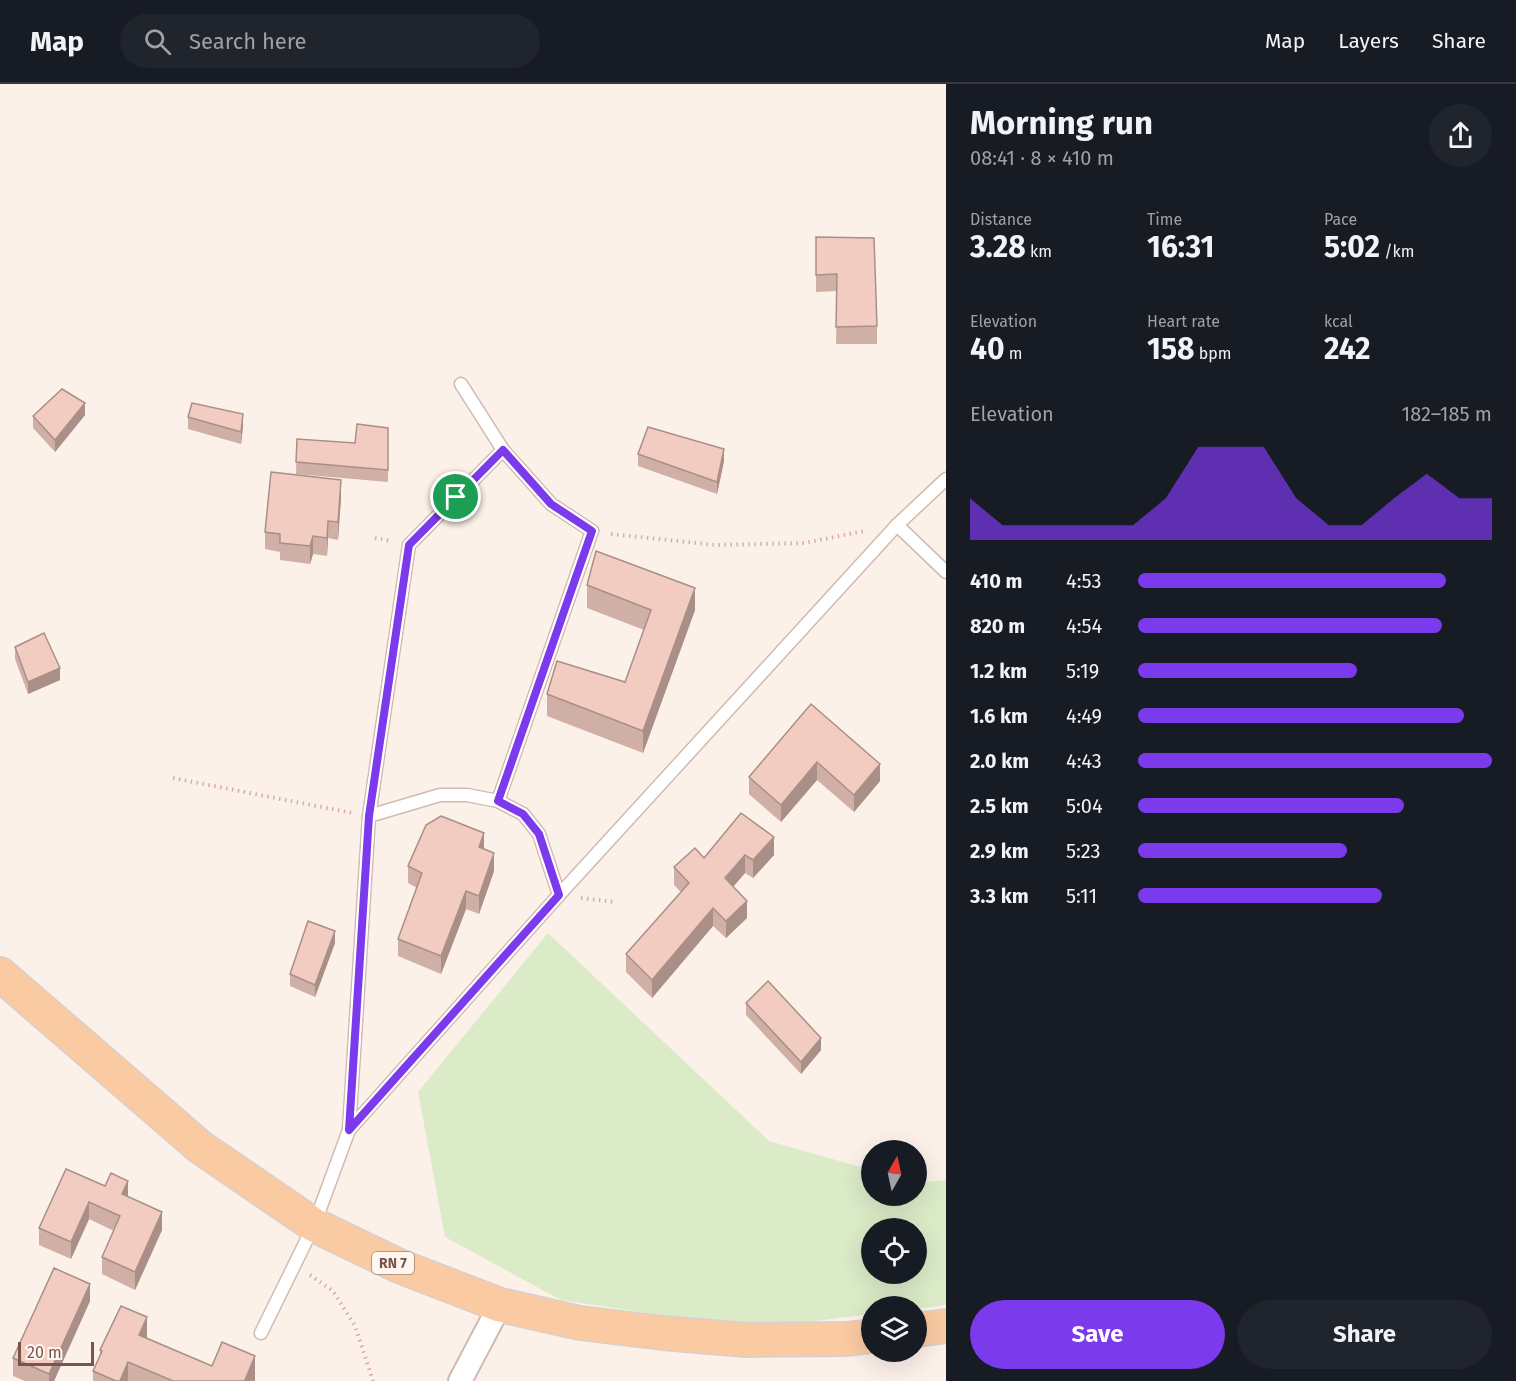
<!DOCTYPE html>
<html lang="en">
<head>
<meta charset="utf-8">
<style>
  body { margin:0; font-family:"Fira Sans",sans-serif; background:#20242c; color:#f1f3f6; height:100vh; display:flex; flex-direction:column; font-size:22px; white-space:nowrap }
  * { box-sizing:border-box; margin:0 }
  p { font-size:20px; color:#9ea1a6 }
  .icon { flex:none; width:33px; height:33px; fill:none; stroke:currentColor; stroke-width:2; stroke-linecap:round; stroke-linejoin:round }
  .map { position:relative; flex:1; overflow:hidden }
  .drawer { display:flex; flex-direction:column; background:#171b24; width:570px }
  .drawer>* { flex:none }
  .needle { width:39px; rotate:9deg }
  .tools { position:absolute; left:861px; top:1056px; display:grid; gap:12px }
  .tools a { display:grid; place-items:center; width:66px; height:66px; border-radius:50%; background:#171b24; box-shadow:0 6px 24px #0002; font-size:30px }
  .scale { position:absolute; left:18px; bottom:15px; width:76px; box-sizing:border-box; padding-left:6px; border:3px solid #77544c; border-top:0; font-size:16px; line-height:21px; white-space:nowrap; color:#77544c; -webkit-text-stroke:4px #fff6ef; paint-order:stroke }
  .pin { position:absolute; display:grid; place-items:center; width:51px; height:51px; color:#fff; margin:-26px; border:3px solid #fff; border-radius:50%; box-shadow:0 2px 6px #0007 }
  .round { display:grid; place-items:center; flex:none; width:63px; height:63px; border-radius:32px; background:#20242c }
  .overview { display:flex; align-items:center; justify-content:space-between; height:102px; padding:0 24px }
  h1 { font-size:33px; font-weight:700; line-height:45px }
  .figures { display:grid; grid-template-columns:repeat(3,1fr); gap:9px; height:102px; padding:6px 24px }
  .figures div { display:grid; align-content:center }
  .figures b { font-size:30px; font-weight:700 }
  .figures small { font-size:16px; font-weight:400 }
  .figures p { font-size:16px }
  .chart { height:168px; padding:12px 24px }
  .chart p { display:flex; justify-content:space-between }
  .chart svg { width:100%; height:108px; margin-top:6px; fill:#7c3aed; opacity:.7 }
  .button { display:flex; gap:12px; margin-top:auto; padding:12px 24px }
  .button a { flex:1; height:69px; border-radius:36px; background:#7c3aed; color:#fff; font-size:24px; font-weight:700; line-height:69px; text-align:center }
  .button a+a { background:#20242c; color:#f1f3f6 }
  ul { padding:0 24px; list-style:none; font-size:20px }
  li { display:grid; grid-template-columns:96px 72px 1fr; align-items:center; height:45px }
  li i { height:15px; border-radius:8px; background:#7c3aed }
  header { display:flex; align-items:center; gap:36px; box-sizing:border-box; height:84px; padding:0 30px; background:#171b24; border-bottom:2px solid #363941 }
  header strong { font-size:28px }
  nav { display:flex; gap:33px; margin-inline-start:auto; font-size:21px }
  .search { width:420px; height:54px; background:#20242c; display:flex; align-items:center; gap:15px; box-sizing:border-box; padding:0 21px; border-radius:33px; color:#9ea1a6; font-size:22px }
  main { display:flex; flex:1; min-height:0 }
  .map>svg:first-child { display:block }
</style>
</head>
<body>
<header>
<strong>Map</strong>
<div class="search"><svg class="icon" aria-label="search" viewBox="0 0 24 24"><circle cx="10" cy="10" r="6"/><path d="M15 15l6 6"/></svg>Search here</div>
<nav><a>Map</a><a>Layers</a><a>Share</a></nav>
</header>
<main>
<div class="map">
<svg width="946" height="1297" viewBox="0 0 946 1297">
  <rect width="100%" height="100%" fill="#fcf1e9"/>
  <!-- green -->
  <path fill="#dbebc7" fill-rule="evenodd" d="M548 849 769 1057 871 1086 872 1112H916L917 1099 946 1096V1221L917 1225 916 1222H872L871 1230 753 1245 561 1216 445 1153 418 1008ZM872 1144H916V1190H872Z"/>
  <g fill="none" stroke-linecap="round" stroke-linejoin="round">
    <defs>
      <g id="service">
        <path d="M461 300 503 366"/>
        <path d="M897 441 946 488"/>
        <path d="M369 732 440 711H467L498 717"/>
        <path d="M349 1046 559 811 897 441 946 395"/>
        <path d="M261 1249 314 1141 349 1046 369 732 409 461 503 366 551 420 592 447 498 717 523 730 539 750 559 811"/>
      </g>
      <path id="minor" d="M460 1297 500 1221"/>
      <g id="primary">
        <path d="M0 890 200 1063 314 1141 399 1182 500 1221 580 1239 663 1249 746 1256 847 1255 872 1252"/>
        <path d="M916 1246 946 1242"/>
      </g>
    </defs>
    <!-- service casing -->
    <use href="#service" stroke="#d1bab1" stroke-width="15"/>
    <!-- minor casing -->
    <use href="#minor" stroke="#d1bab1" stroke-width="26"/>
    <!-- primary casing -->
    <use href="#primary" stroke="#d9cfcd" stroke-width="36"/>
    <!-- path -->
    <g stroke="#d7aea3" stroke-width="4" stroke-dasharray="1.5 4.5" stroke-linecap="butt">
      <path d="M611 450 716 461 804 459 865 447"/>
      <path d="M375 454 391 457"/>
      <path d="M173 694 352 729"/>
      <path d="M581 814 616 818"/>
      <path d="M310 1191 333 1207 355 1242 373 1297"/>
    </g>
    <!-- service -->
    <use href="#service" stroke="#fff" stroke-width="12"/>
    <!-- minor -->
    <use href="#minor" stroke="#fff" stroke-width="22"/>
    <!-- primary -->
    <use href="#primary" stroke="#facaa3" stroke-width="33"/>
  </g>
  <!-- wall -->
  <g fill="#d0afa6">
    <path d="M816 153 877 242V260H836L837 207 816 208Z"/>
    <path d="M85 331 55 368 33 344V332Z"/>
    <path d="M188 333 243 342 241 360 188 345Z"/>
    <path d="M388 344V398L296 390 297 355 355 359Z"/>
    <path d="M638 370 724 377 717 410 638 382Z"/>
    <path d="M341 414 338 456 328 454 327 472 313 470 310 480 280 476V468L265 465V448Z"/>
    <path d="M587 501 695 526 643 669 547 632V610L625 598 644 546 587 524Z"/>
    <path d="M15 563 60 596 28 610 15 575Z"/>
    <path d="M811 620 880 697 854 728 817 696 781 738 749 710V693Z"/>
    <path d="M741 729 774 771 753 794 745 789 733 803 747 834 726 854 713 842 652 914 626 888V870L681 808 674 801V783L704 774Z"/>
    <path d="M484 765 494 787 479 830 466 825 441 890 398 872V855L417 804 408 799V782Z"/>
    <path d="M335 859 315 913 290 902V890Z"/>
    <path d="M746 919 821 966 801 990 746 931Z"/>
    <path d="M66 1085 128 1112 162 1146 135 1206 102 1190V1173L114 1147 89 1135 71 1175 39 1161V1144Z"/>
    <path d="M90 1217 54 1297H25L13 1292V1274Z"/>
    <path d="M147 1254 212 1282 255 1297H93V1287L100 1271V1266Z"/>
  </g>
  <!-- shaded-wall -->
  <g fill="#a98f87">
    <path d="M85 319V331L55 368V356Z"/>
    <path d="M243 330V342L241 360V348Z"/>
    <path d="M724 365V377L717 410V398Z"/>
    <path d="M341 396V414L338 456V438Z"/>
    <path d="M328 437V454L327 472V454Z"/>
    <path d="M313 452V470L310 480V462Z"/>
    <path d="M695 504V526L643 669V647Z"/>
    <path d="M60 584V596L28 610V598Z"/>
    <path d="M817 678V696L781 738V721Z"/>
    <path d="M880 680V697L854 728V711Z"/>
    <path d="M484 749V766L479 763Z"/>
    <path d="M774 753V771L753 794V776Z"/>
    <path d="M494 769V787L479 830V812Z"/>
    <path d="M745 771V789L725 812V794Z"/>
    <path d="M466 807V825L441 890V872Z"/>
    <path d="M747 817V834L726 854V837Z"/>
    <path d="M713 824V842L652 914V896Z"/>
    <path d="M335 847V859L315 913V901Z"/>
    <path d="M821 954V966L801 990V978Z"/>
    <path d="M128 1097V1114L122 1110Z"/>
    <path d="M89 1118V1135L71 1175V1158Z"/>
    <path d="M162 1128V1146L135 1206V1188Z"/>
    <path d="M90 1200V1217L54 1297H49V1290Z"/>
    <path d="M147 1233V1264L139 1251Z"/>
    <path d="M255 1272V1297H245Z"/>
    <path d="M128 1278V1297H120Z"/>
  </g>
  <!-- building -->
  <g fill="#f2ccc1" stroke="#a98f87" stroke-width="1.5">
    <path d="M816 153 874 154 877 242 836 243 837 190 816 191Z"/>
    <path d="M62 305 85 319 55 356 33 332Z"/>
    <path d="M192 319 243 330 241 348 188 333Z"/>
    <path d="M357 340 388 344V386L296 378 297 355 355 359Z"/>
    <path d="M648 343 724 365 717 398 638 370Z"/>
    <path d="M271 388 341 396 338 438 328 437 327 454 313 452 310 462 280 459V450L265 448Z"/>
    <path d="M596 467 695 504 643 647 547 610 557 577 625 598 651 526 587 501Z"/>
    <path d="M44 549 60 584 28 598 15 563Z"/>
    <path d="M811 620 880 680 854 711 817 678 781 721 749 693Z"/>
    <path d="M741 729 774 753 753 776 745 771 725 794 747 817 726 837 713 824 652 896 626 870 689 799 674 783 695 764 704 774Z"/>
    <path d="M441 732 484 749 479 763 494 769 479 812 466 807 441 872 398 855 422 789 408 782 426 741Z"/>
    <path d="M308 837 335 847 315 901 290 890Z"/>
    <path d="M768 897 821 954 801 978 746 919Z"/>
    <path d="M66 1085 105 1102 111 1089 128 1097 122 1110 162 1128 135 1188 102 1173 120 1132 89 1118 71 1158 39 1144Z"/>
    <path d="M54 1184 90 1200 49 1290 13 1274Z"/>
    <path d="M121 1222 147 1233 139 1251 212 1282 222 1258 255 1272 245 1296 247 1297H173L128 1278 120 1297H116L93 1287 102 1267 100 1266Z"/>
  </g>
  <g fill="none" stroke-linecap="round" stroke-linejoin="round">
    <defs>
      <path id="route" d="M503 366 551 420 592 447 498 717 523 730 539 750 559 811 349 1046 369 732 409 461Z"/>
    </defs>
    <!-- route casing -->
    <use href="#route" stroke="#fff" stroke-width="12"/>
    <!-- route -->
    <use href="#route" stroke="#7c3aed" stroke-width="8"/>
  </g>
  <g text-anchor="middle" stroke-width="6" stroke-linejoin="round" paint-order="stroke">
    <!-- shield labels -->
    <rect fill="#fff6ef" stroke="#a0857d" stroke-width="1.5" x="372" y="1168" width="42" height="22" rx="4.5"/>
    <g font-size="14" font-weight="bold" fill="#77544c">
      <text x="393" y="1184">RN 7</text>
    </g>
  </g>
</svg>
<div class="tools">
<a><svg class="needle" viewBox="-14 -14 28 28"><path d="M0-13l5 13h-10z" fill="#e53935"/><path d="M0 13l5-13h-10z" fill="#9ea1a6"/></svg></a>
<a><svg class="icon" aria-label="locate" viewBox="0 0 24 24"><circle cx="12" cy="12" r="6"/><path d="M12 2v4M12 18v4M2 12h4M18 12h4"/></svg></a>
<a><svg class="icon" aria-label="layers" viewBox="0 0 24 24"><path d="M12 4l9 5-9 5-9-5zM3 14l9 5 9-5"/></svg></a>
</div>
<div class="scale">20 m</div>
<div class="pin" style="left:456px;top:413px;background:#1e9e55"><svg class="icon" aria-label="arrive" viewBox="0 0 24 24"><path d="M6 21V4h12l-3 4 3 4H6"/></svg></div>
</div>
<section class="drawer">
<div class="overview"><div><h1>Morning run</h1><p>08:41 · 8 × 410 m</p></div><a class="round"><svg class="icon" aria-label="share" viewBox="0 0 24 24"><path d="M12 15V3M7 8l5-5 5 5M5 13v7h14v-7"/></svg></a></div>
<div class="figures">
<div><p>Distance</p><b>3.28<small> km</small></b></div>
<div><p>Time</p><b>16:31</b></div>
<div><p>Pace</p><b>5:02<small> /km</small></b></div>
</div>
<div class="figures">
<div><p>Elevation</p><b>40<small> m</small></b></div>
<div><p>Heart rate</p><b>158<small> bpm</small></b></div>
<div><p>kcal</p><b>242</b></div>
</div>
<div class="chart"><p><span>Elevation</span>182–185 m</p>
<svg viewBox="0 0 160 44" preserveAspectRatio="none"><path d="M0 44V27L10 38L20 38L30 38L40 38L50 38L60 27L70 6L80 6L90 6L100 27L110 38L120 38L130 27L140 17L150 27L160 27V44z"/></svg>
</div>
<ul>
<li><b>410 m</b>4:53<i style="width:87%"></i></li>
<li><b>820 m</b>4:54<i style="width:86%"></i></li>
<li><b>1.2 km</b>5:19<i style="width:62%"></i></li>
<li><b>1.6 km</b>4:49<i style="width:92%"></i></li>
<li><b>2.0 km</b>4:43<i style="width:100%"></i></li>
<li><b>2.5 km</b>5:04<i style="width:75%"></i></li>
<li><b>2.9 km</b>5:23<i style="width:59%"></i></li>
<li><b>3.3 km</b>5:11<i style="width:69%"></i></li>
</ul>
<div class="button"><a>Save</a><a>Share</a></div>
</section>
</main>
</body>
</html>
